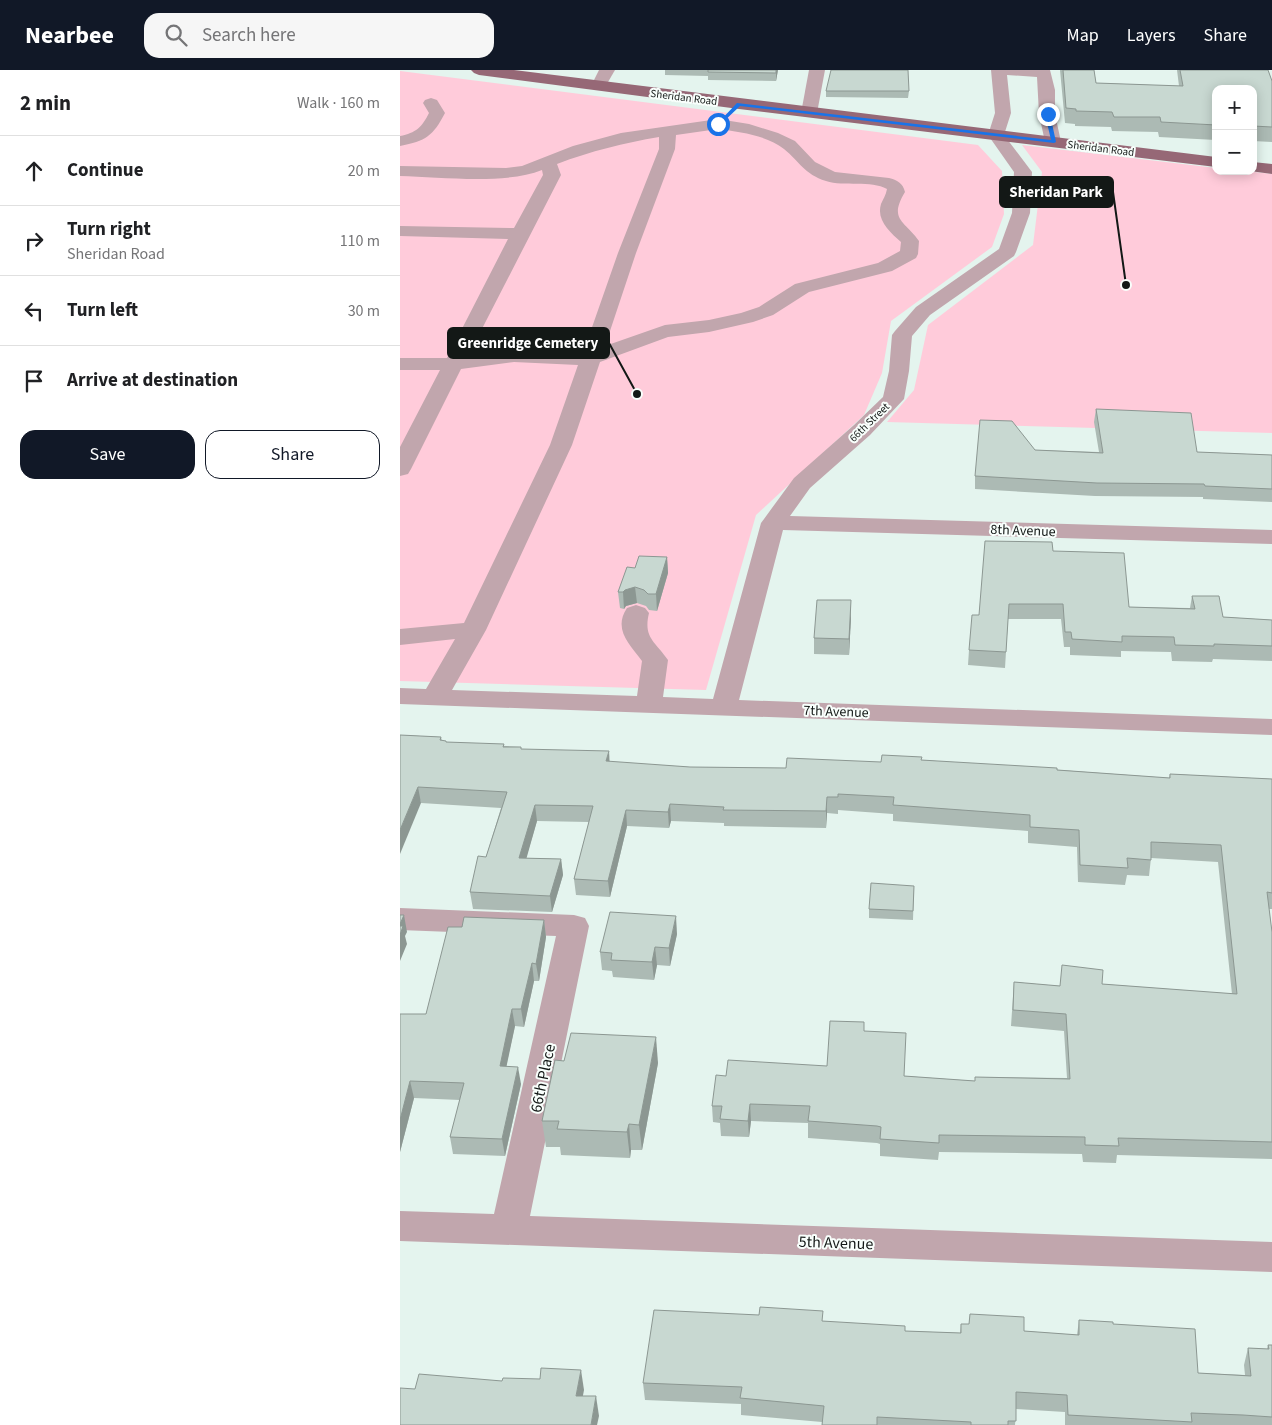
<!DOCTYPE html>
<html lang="en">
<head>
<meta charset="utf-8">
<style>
  body { margin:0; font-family:"Source Sans 3",sans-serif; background:#f6f6f6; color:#202124 }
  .controls { position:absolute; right:15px; top:15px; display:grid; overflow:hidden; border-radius:10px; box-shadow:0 2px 12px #0003 }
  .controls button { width:45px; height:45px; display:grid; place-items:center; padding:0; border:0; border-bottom:1px solid #e0e0e0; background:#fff; color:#202124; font:25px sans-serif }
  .stop { position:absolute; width:15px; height:15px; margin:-11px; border:4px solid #1a73e8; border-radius:50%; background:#fff }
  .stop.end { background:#1a73e8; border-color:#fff; box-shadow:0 1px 5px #0008 }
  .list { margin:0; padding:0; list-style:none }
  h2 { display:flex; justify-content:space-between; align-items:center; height:65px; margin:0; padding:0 20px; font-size:21px }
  h2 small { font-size:16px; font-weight:400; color:#757577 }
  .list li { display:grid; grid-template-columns:32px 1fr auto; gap:15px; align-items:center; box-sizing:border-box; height:70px; padding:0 20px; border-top:1px solid #e0e0e0 }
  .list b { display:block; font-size:19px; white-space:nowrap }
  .list p { margin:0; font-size:16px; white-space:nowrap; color:#757577 }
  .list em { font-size:16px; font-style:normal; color:#757577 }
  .actions { display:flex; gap:10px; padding:15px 20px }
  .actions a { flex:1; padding:11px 0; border:1px solid #111827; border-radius:15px; text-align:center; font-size:18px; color:#111827 }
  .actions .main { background:#111827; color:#fff }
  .icon { flex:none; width:28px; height:28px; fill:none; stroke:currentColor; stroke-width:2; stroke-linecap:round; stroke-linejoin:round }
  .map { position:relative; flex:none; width:872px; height:1355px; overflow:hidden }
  header { display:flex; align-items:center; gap:30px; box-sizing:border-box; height:70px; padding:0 25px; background:#111827; color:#fff }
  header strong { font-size:24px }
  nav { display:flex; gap:28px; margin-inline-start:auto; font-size:18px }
  .search { width:350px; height:45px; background:#f6f6f6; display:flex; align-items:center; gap:12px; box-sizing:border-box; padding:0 18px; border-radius:15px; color:#757577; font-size:19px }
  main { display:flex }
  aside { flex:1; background:#fff }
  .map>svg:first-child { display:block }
  .green { fill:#ffcbda }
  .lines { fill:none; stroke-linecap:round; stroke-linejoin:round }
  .minor { fill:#c1a6ad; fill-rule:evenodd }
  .major { fill:#966876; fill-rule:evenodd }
  .wall { fill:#acbab4 }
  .shaded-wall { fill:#8c9792 }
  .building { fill:#c8d8d1; stroke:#8c9792 }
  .route { fill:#1a73e8 }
  .labels { text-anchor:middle; stroke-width:4; stroke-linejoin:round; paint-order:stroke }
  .far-street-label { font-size:11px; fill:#131816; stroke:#f9fffc }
  .street-label { font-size:14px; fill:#131816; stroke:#f9fffc }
  .near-street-label { font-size:16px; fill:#131816; stroke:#f9fffc }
  .leader { fill:none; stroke:#131816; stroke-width:2 }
  .callout-dot { fill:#131816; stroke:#f9fffc; stroke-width:2 }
  .callout { fill:#131816; stroke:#131816; stroke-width:2 }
  .callout-label { font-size:15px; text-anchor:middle; font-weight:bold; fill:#fff }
</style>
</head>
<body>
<header>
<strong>Nearbee</strong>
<div class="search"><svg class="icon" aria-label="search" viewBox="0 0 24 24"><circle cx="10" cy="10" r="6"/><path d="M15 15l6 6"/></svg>Search here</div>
<nav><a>Map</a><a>Layers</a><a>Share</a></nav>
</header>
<main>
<aside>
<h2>2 min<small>Walk · 160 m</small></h2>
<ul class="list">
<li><svg class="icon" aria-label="ahead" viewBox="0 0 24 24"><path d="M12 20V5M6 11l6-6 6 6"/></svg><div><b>Continue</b></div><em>20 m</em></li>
<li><svg class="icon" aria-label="right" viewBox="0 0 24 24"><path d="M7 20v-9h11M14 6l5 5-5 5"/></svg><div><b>Turn right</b><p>Sheridan Road</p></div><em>110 m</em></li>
<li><svg class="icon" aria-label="left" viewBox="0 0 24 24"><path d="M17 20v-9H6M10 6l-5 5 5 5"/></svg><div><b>Turn left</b></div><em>30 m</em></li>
<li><svg class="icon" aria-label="arrive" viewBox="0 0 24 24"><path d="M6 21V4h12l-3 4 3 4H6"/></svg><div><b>Arrive at destination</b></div></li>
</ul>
<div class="actions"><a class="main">Save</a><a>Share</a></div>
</aside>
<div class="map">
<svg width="872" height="1355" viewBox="0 0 872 1355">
  <rect width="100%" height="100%" fill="#e4f4ee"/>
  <g class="green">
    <polygon points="0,1 578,75 602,101 604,144 592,177 491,251 482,303 464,345 356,445 306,620 0,611"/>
    <polygon points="622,75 816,98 816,101 846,101 872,104 872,363 487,352 514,320 528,255 633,175 642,102"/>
  </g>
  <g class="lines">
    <g class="minor">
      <polygon points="199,0 215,0 204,19 194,19 191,16"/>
      <polygon points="409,0 425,0 417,43 415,46 403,46 401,43"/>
      <path d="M591 0H650L655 20V44L661 72 659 75H647L645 72 639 44 637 7 607 5 611 43 604 65 632 102 630 143 616 182 614 186 530 245 512 266 509 301 504 329 470 365 410 418 390 446 872 460V474L383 460 339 630 872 649V665L0 634V618L26 619 55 569 0 575V559L64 553 150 375 178 295 114 292 61 299 11 399 8 404 0 406V377L40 300H0V288H47L108 169 0 166V156L114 158 143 105 142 100C105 115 41 107 0 106V96L106 98 122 96 173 76 221 63 318 49 349 54 378 63 395 71 415 92 435 102 489 108C497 110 503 113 505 122 488 150 505 151 519 171L518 184 516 188 492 201 409 222 373 245 353 252 309 262 268 267 200 292 172 375 86 560 52 620 237 626 242 591C229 574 213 559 227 538L236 535 245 538 249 543C243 568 255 571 268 590L263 627 313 629 361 453 394 408 454 355 483 327 489 301 492 265 495 261 516 237 599 179 612 143 614 102 588 65 595 43ZM318 59C340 62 366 65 384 79 400 92 404 104 426 111 444 117 471 110 487 119 486 125 483 129 481 134 476 150 490 162 501 172L500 181 478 193 395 214 359 237 341 243 309 250 265 255 205 276 236 183 275 79 276 65ZM259 67V79L218 183 183 283 114 280 68 286 161 105 157 94C191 81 224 73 259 67Z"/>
      <path d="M31 28 37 30 45 43C33 66 26 71 0 76V66C16 63 22 57 29 43L23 33 25 30Z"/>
      <polygon points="0,838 174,845 185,848 189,856 130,1146 872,1172 872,1202 0,1171 0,1141 94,1144 156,866 0,860"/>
    </g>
    <g class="major">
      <polygon points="71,0 114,0 816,87 816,97 339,39 79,5 74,3"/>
      <polygon points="853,92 872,94 872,104 850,101 853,101"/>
    </g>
  </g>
  <g class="wall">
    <polygon points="265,0 378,0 376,11 308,10 308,6 265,5"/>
    <polygon points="660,0 694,0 696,13 779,16 777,0 868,0 872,11 872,72 853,71 853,19 816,19 816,70 759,67 758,62 712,61 711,57 675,56 675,54 665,53"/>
    <polygon points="426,21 509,21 508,28 426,27"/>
    <polygon points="696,339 797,382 872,385 872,432 803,429 803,427 695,426 575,419 575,406 635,380 699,382 694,352"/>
    <polygon points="653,481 729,537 790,538 792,526 823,547 872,550 872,591 813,589 812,592 772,591 771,582 721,581 721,587 670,585 670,577 664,577 661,549 608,549 605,598 568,595 569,580 579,545"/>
    <polygon points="267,487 268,503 257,541 249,540 246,536 237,533 226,536 224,539 220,538 218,522 235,498"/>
    <polygon points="451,547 449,585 414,584 414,568"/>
    <polygon points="0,665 41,667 42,671 46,671 46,672 121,677 121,679 210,692 290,697 386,698 481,692 522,690 769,708 770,704 872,709 872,839 869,839 872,862 872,1089 717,1085 716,1093 683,1092 682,1084 539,1082 538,1090 480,1086 480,1074 477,1073 408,1068 408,1053 351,1051 349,1067 321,1066 320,1053 313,1052 312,1036 326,1006 427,996 464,961 504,1006 575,1011 575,1007 667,1008 664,961 611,956 614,912 660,916 702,914 832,924 818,792 751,788 749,806 727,805 725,815 678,812 677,777 628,773 628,761 493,751 493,744 438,740 438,744 427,743 426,758 324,756 324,753 271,751 269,758 227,756 210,827 176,825 174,809 189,752 137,751 126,788 161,789 163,805 152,842 73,839 70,822 86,787 101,738 21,733"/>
    <polygon points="514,816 513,850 469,848 469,839"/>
    <polygon points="144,850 146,867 139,911 134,911 124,957 115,956 106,996 121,1014 105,1086 53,1084 50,1067 60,1030 14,1028 0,1082 0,944 26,944 62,857"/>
    <polygon points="277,864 270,896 257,895 254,910 213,907 212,901 202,900 200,882"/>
    <polygon points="258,993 242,1080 231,1080 230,1088 161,1085 160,1077 146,1077 142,1051"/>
    <polygon points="570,1244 624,1261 677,1265 679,1250 713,1254 798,1303 845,1305 844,1295 848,1278 867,1279 868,1275 872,1275 872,1355 665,1355 665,1342 616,1339 615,1355 422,1355 422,1352 341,1345 341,1334 245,1330 243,1313 423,1251 505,1261 560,1263 561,1254 569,1254"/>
  </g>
  <g class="shaded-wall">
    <polygon points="376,0 378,0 376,11"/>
    <polygon points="267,487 268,503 257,541 256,524"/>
    <polygon points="235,517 237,533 226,536 224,539 223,522 225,520"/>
    <polygon points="451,530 451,547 449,585 449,569"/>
    <polygon points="209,681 210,698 206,691"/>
    <polygon points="18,717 21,733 0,784 0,760"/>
    <polygon points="427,727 427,743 426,758 426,741"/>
    <polygon points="270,734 271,751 269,758 268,742"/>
    <polygon points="135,735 137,751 122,804 119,788"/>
    <polygon points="226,740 227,756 210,827 208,811"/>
    <polygon points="161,789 163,805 152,842 150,826"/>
    <polygon points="4,845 7,862 5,866 7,874 0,891 0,854"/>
    <polygon points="276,846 277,864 270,896 269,878"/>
    <polygon points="144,850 146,867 139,911 136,894"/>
    <polygon points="255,877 257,895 254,910 252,892"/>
    <polygon points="132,893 134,911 124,957 121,939"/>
    <polygon points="112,939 115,956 103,1013 100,996"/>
    <polygon points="256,967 258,993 242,1080 239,1055"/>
    <polygon points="118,997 121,1014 105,1086 102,1069"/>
    <polygon points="10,1011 14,1028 0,1082 0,1050"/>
    <polygon points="350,1034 351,1051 349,1067 348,1051"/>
    <polygon points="229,1054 231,1080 230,1088 227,1062"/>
    <polygon points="181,1300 184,1320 179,1346 176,1326"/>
    <polygon points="196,1326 199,1346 197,1355 191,1355"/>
  </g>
  <g class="building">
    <polygon points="308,0 376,0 376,3 308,2"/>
    <polygon points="431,0 508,0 509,21 426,21"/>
    <polygon points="663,0 694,0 696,13 783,16 780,0 868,0 872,11 872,57 853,56 853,19 816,19 816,55 761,52 760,47 714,47 712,42 676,41 676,39 666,38"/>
    <polygon points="696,339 791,343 797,382 872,385 872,419 805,416 804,414 697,413 575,406 580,350 612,351 635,380 703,383"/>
    <polygon points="585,471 652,472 653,481 724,483 729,537 795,539 792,526 819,526 823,547 872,550 872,576 814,574 814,576 775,575 774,567 722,566 722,572 672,569 671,562 665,562 663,534 609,534 606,582 569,580 572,545 579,545"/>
    <polygon points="239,486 267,487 256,524 248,524 244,520 235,517 225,520 223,522 218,522 227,497 235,498"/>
    <polygon points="417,530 451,530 449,569 414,568"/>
    <polygon points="0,665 41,667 40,670 46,671 46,672 104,674 103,677 121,677 121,679 209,681 206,691 290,697 386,698 387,688 481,692 482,685 522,687 521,690 657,698 657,700 770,708 770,704 872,709 872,823 867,822 872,862 872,1072 718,1068 719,1076 685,1075 685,1067 539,1065 539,1073 480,1069 481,1057 477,1056 408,1051 410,1036 350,1034 348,1051 320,1049 322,1036 312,1036 316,1005 326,1006 328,990 427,996 430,951 464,952 464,961 506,963 504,1006 575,1011 575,1007 670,1009 666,944 613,940 614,912 660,916 662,895 703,900 702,914 837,924 821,775 751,772 751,790 727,788 728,798 680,795 679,760 630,757 630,745 493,735 494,727 438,724 438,727 427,727 426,741 323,740 324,737 270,734 268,742 226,740 208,811 174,809 193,736 135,735 119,788 161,789 150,826 70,822 78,786 86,787 107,722 18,717 0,760"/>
    <polygon points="471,813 514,816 513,841 469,839"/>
    <polygon points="210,842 276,846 269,878 255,877 252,892 211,890 212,883 200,882"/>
    <polygon points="0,845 4,845 0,854"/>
    <polygon points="64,847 144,850 136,894 132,893 121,939 112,939 100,996 118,997 102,1069 50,1067 64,1013 10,1011 0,1050 0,944 26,944 48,857 62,857"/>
    <polygon points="0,856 3,856 0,865"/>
    <polygon points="171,963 256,967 239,1055 229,1054 227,1062 157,1059 159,1051 142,1051 155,990 164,991"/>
    <polygon points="360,1237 423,1241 422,1251 505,1256 505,1261 561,1263 561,1254 569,1254 570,1244 624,1247 624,1261 679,1265 679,1250 713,1252 713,1254 795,1259 798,1303 851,1306 848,1278 869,1279 868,1275 872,1275 872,1347 843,1345 791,1343 792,1352 668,1345 667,1325 616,1322 616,1351 608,1351 608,1355 571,1355 571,1352 477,1347 477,1355 422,1355 424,1336 340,1328 342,1317 243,1313 254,1240 359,1245"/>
    <polygon points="141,1298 181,1300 176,1326 196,1326 191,1355 0,1355 0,1318 15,1319 19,1304 102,1311 103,1308 140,1309"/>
  </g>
  <polygon class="route" points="337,33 651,70 645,44 648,43 650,44 656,72 654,73 340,36 320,55 316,55"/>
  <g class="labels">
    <g class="far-street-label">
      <text transform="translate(284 27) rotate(7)" y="4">Sheridan Road</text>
      <text transform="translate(701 78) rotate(7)" y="4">Sheridan Road</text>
      <text transform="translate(469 352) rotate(-44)" y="4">66th Street</text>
    </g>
    <g class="street-label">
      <text transform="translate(623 460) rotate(2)" y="5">8th Avenue</text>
      <text transform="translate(436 641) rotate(2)" y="5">7th Avenue</text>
    </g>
    <g class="near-street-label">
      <text transform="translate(142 1008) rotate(-78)" y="6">66th Place</text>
      <text transform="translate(436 1172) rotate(2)" y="6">5th Avenue</text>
    </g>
  </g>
  <path class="leader" d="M726 215L713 122M237 324L209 273"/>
  <g class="callout-dot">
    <circle cx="726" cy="215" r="5"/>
    <circle cx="237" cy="324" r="5"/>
  </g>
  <g class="callout">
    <rect x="600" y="107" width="113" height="30" rx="5"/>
    <rect x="48" y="258" width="161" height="30" rx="5"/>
  </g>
  <g class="callout-label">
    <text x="656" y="127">Sheridan Park</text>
    <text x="128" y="278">Greenridge Cemetery</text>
  </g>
</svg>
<div class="controls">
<button>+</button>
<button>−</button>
</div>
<div class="stop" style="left:318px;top:54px"></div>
<div class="stop end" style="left:648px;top:44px"></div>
</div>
</main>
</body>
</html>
